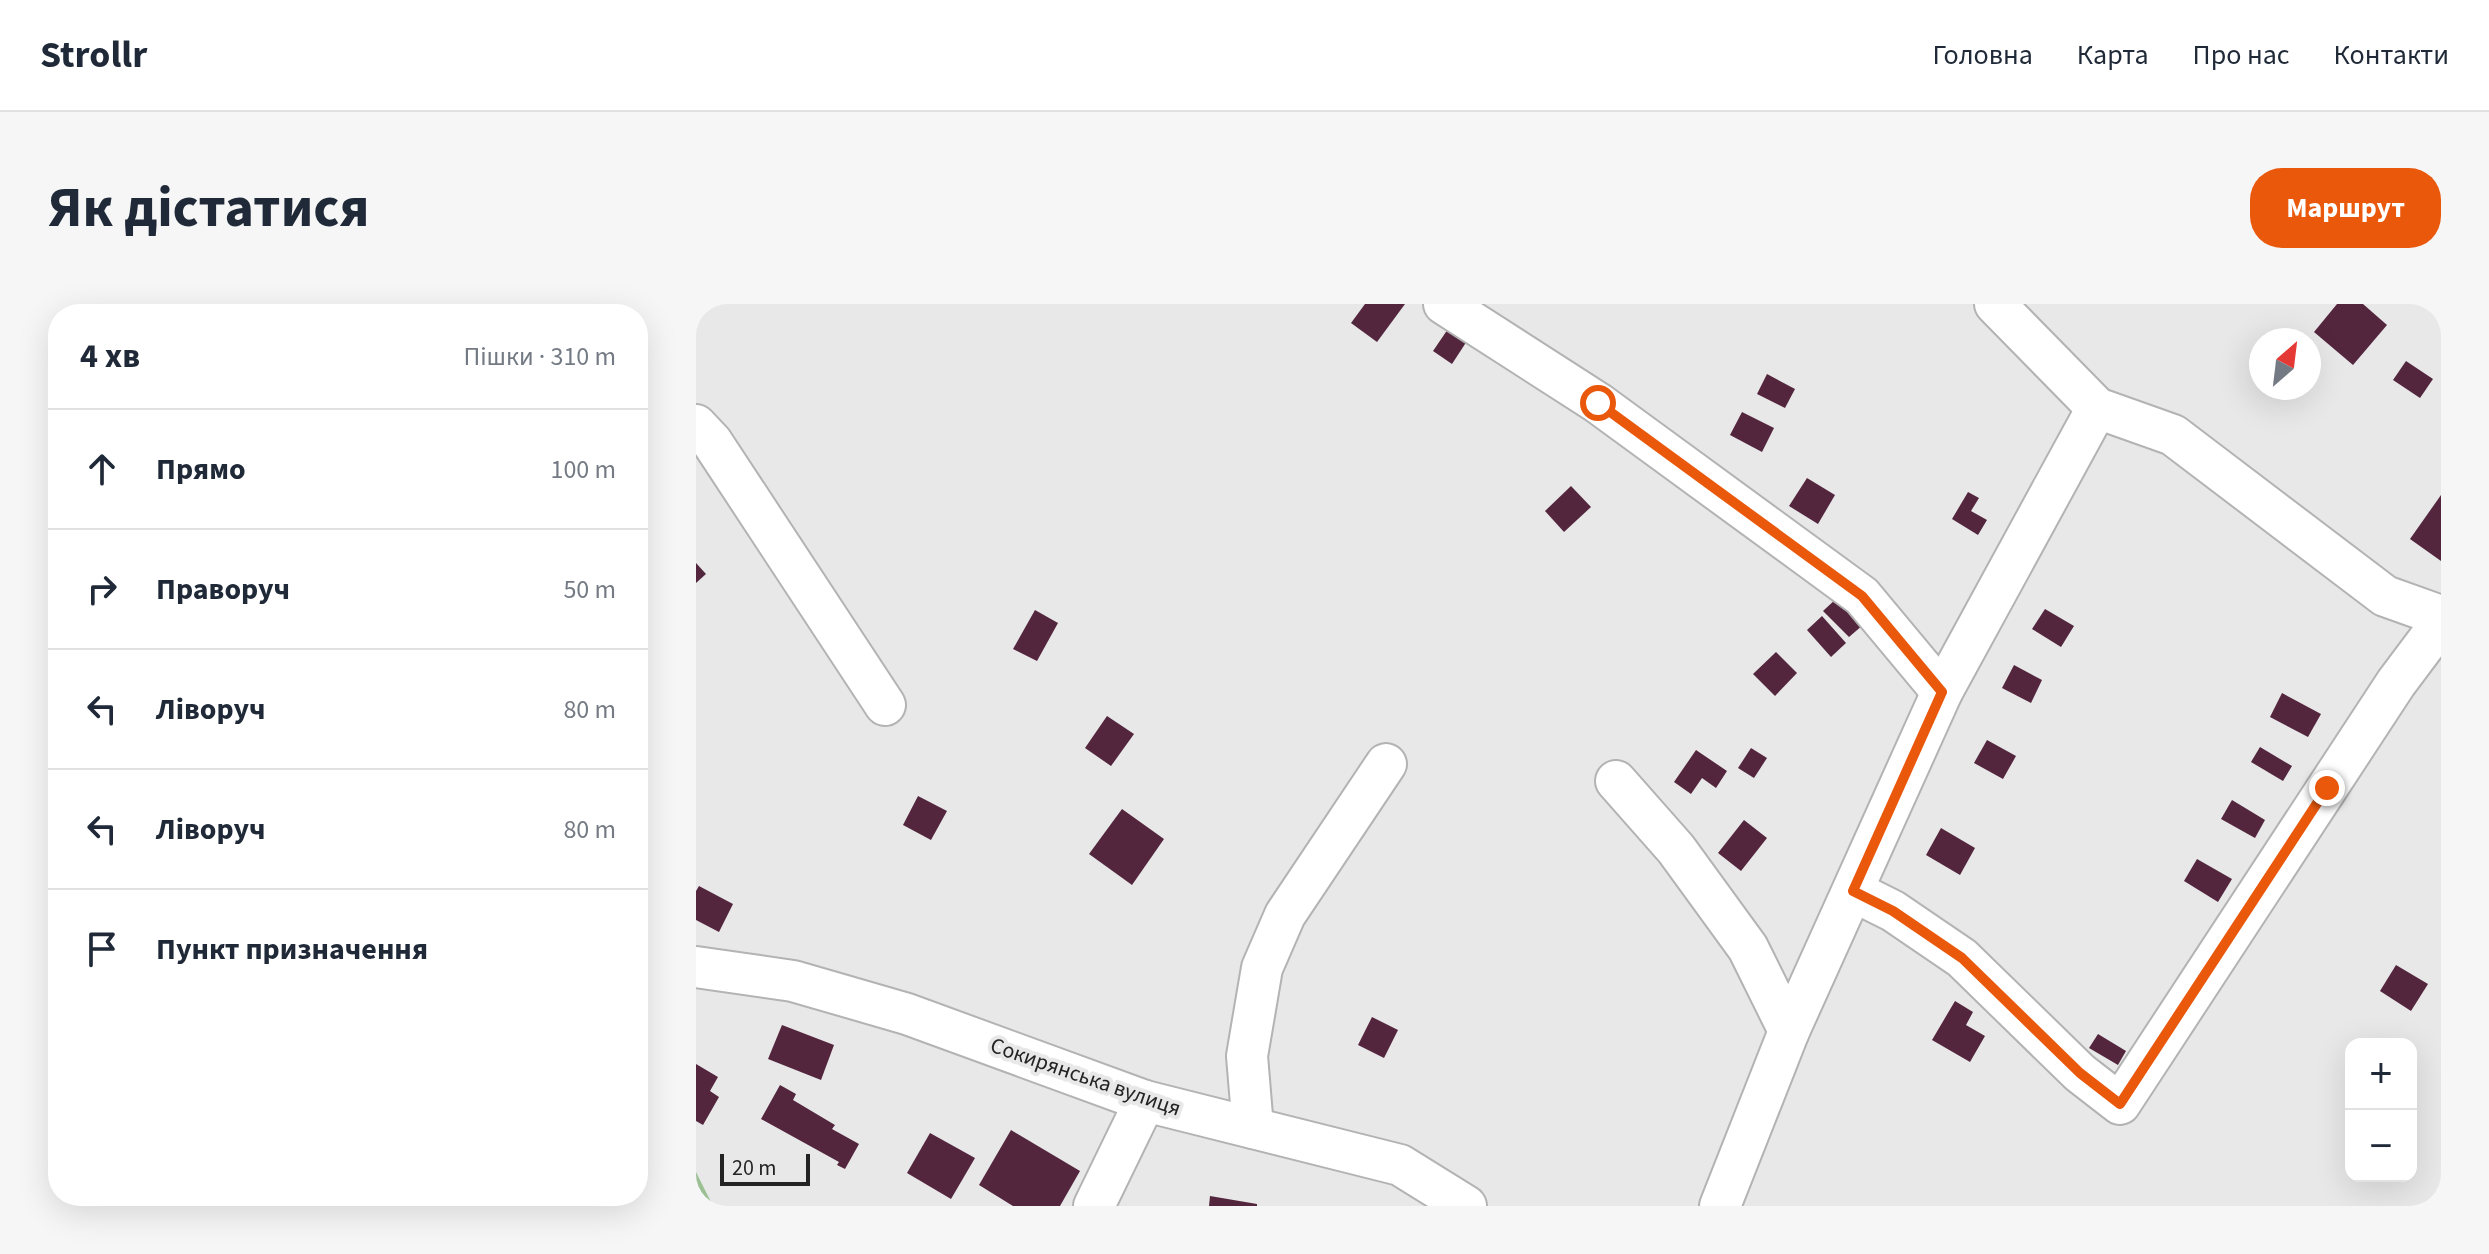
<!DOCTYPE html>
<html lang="uk">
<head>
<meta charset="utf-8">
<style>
  body { margin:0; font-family:"Source Sans 3",sans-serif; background:#f6f6f7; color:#1f2937 }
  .controls { position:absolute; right:24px; bottom:24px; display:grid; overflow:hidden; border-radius:16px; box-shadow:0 8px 32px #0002 }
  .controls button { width:72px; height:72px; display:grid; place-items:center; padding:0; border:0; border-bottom:2px solid #e0e1e3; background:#fff; color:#1f2937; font:40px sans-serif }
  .compass { position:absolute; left:1553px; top:24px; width:72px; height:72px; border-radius:50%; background:#fff; box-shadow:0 8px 32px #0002; rotate:28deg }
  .scale { position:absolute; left:24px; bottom:20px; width:90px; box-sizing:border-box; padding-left:8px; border:4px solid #232323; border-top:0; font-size:22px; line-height:28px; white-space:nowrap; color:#232323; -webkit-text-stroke:6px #e8e8e9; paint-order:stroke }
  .stop { position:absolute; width:24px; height:24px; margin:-18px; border:6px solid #ea580c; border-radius:50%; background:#fff }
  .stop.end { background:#ea580c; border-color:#fff; box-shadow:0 2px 8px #0008 }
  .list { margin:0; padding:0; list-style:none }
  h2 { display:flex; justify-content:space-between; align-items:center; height:104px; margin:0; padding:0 32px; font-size:34px }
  h2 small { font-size:26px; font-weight:400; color:#747a83 }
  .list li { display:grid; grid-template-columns:52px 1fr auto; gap:24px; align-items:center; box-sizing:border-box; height:120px; padding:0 32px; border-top:2px solid #e0e1e3 }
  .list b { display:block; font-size:30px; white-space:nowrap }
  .list em { font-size:26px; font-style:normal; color:#747a83 }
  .icon { flex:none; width:44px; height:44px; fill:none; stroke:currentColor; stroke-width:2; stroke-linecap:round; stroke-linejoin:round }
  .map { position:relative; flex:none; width:1745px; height:902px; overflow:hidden; border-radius:32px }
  header { display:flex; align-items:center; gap:48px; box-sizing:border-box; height:112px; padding:0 40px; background:#fff; border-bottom:2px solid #e0e1e3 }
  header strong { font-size:38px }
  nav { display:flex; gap:44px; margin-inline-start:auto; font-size:28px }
  .intro { display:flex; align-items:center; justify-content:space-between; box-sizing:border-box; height:192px; padding:0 48px }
  h1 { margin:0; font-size:56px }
  .button { padding:20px 36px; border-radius:32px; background:#ea580c; color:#fff; font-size:28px; font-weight:700 }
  main { display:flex; gap:48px; padding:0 48px }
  aside { flex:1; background:#fff; border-radius:32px; box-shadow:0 8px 32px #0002 }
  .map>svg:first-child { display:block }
  .forest { fill:#9ac094 }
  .building { fill:#53263d }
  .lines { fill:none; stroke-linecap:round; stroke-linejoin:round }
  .minor-casing { stroke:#b3b3b4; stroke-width:44 }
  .minor { stroke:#fff; stroke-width:40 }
  .route { stroke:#ea580c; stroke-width:10 }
  .labels { text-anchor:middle; stroke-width:8; stroke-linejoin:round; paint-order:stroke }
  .street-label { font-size:22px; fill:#232323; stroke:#e8e8e9 }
</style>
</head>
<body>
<header>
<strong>Strollr</strong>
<nav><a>Головна</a><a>Карта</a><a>Про нас</a><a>Контакти</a></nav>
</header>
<div class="intro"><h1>Як дістатися</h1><a class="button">Маршрут</a></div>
<main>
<aside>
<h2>4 хв<small>Пішки · 310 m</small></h2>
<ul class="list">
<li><svg class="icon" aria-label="ahead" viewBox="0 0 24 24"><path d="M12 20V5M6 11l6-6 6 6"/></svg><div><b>Прямо</b></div><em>100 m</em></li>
<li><svg class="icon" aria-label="right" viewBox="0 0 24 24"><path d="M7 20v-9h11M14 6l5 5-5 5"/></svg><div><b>Праворуч</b></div><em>50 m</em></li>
<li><svg class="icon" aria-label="left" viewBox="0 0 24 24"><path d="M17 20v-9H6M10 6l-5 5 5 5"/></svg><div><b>Ліворуч</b></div><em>80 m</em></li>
<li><svg class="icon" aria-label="left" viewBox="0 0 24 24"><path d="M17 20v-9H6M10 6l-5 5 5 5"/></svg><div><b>Ліворуч</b></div><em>80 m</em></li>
<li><svg class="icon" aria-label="arrive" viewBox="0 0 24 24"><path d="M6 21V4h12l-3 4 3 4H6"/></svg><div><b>Пункт призначення</b></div></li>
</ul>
</aside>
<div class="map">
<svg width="1745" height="902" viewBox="0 0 1745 902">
  <rect width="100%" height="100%" fill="#e8e8e9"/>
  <polygon class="forest" points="0,868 17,902 0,902"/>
  <g class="building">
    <polygon points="669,0 709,0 681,38 655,19"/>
    <polygon points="1641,0 1667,0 1691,21 1657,61 1618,28"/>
    <polygon points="752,25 771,37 756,60 737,47"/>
    <polygon points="1710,57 1737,75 1724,94 1697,76"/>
    <polygon points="1071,70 1099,85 1089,104 1061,90"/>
    <polygon points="1046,108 1078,124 1066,148 1034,131"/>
    <polygon points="1111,174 1139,191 1122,220 1093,202"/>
    <polygon points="875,182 895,203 868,228 849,207"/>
    <polygon points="1272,188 1283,194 1275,207 1291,216 1282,231 1256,215"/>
    <polygon points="1745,191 1745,257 1714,235"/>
    <polygon points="0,259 10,270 0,279"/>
    <polygon points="1141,294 1167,321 1153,333 1127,307"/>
    <polygon points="1349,305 1378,322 1365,343 1336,325"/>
    <polygon points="339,306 362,319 341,357 317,345"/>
    <polygon points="1126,312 1150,339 1135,353 1111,326"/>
    <polygon points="1080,348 1101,369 1079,392 1057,370"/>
    <polygon points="1318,361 1346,376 1335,399 1306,384"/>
    <polygon points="1586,389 1625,410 1612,433 1574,413"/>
    <polygon points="411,412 438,430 415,462 389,444"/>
    <polygon points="1291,436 1320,452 1307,475 1278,459"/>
    <polygon points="1564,443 1596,462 1587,477 1555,458"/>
    <polygon points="1055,444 1071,454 1058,474 1042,464"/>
    <polygon points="1000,446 1031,467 1020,484 1006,474 995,490 978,478"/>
    <polygon points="222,492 251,507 235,536 207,521"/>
    <polygon points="1536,496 1569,516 1559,534 1525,515"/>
    <polygon points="426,505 468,535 436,581 393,550"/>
    <polygon points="1048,516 1071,534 1045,567 1022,549"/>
    <polygon points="1245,524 1279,544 1264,571 1230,551"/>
    <polygon points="1501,555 1536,575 1522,598 1488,577"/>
    <polygon points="3,582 37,600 23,628 0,616 0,587"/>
    <polygon points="1700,661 1732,680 1715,707 1684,687"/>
    <polygon points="1259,697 1277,708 1270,721 1289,732 1274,758 1236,736"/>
    <polygon points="676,713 702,726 688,754 662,741"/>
    <polygon points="86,721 138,741 125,776 72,755"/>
    <polygon points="1402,730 1430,747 1422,761 1393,744"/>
    <polygon points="0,760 22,773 14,787 23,793 7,821 0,817"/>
    <polygon points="84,781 100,790 97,796 139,821 136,825 163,840 149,865 141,861 143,858 65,815"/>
    <polygon points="315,826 384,867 364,902 317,902 283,881"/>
    <polygon points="234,829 279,854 255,895 211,869"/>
    <polygon points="514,892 561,900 561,902 513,902"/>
  </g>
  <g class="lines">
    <defs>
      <g id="minor">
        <polyline points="748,0 902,99 1166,292 1246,388"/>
        <polyline points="1299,0 1401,104 1477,131 1689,292 1745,312"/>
        <polyline points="0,121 16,138 189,401"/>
        <polyline points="920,477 980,545 1052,644 1093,727"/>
        <polyline points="1157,587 1197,607 1266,654 1384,769 1424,800 1700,379 1745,319"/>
        <polyline points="0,663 97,677 211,710 449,797 704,861 770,902"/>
        <polyline points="557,824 551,752 566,664 589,611 690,460"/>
        <polyline points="398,902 449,797"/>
        <polyline points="1024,902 1093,727 1246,388 1401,104"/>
      </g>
    </defs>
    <use href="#minor" class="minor-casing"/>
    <use href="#minor" class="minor"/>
  </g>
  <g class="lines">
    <polyline class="route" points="902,99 1166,292 1246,388 1157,587 1197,607 1266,654 1384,769 1424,800 1631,484"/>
  </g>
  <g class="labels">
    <g class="street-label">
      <text transform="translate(390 772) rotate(19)" y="8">Сокирянська вулиця</text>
    </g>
  </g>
</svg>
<div class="controls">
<button>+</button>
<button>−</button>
</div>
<svg class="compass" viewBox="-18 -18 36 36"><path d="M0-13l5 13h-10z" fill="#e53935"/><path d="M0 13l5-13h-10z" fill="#747a83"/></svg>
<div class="scale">20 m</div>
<div class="stop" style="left:902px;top:99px"></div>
<div class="stop end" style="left:1631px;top:484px"></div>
</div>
</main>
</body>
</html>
